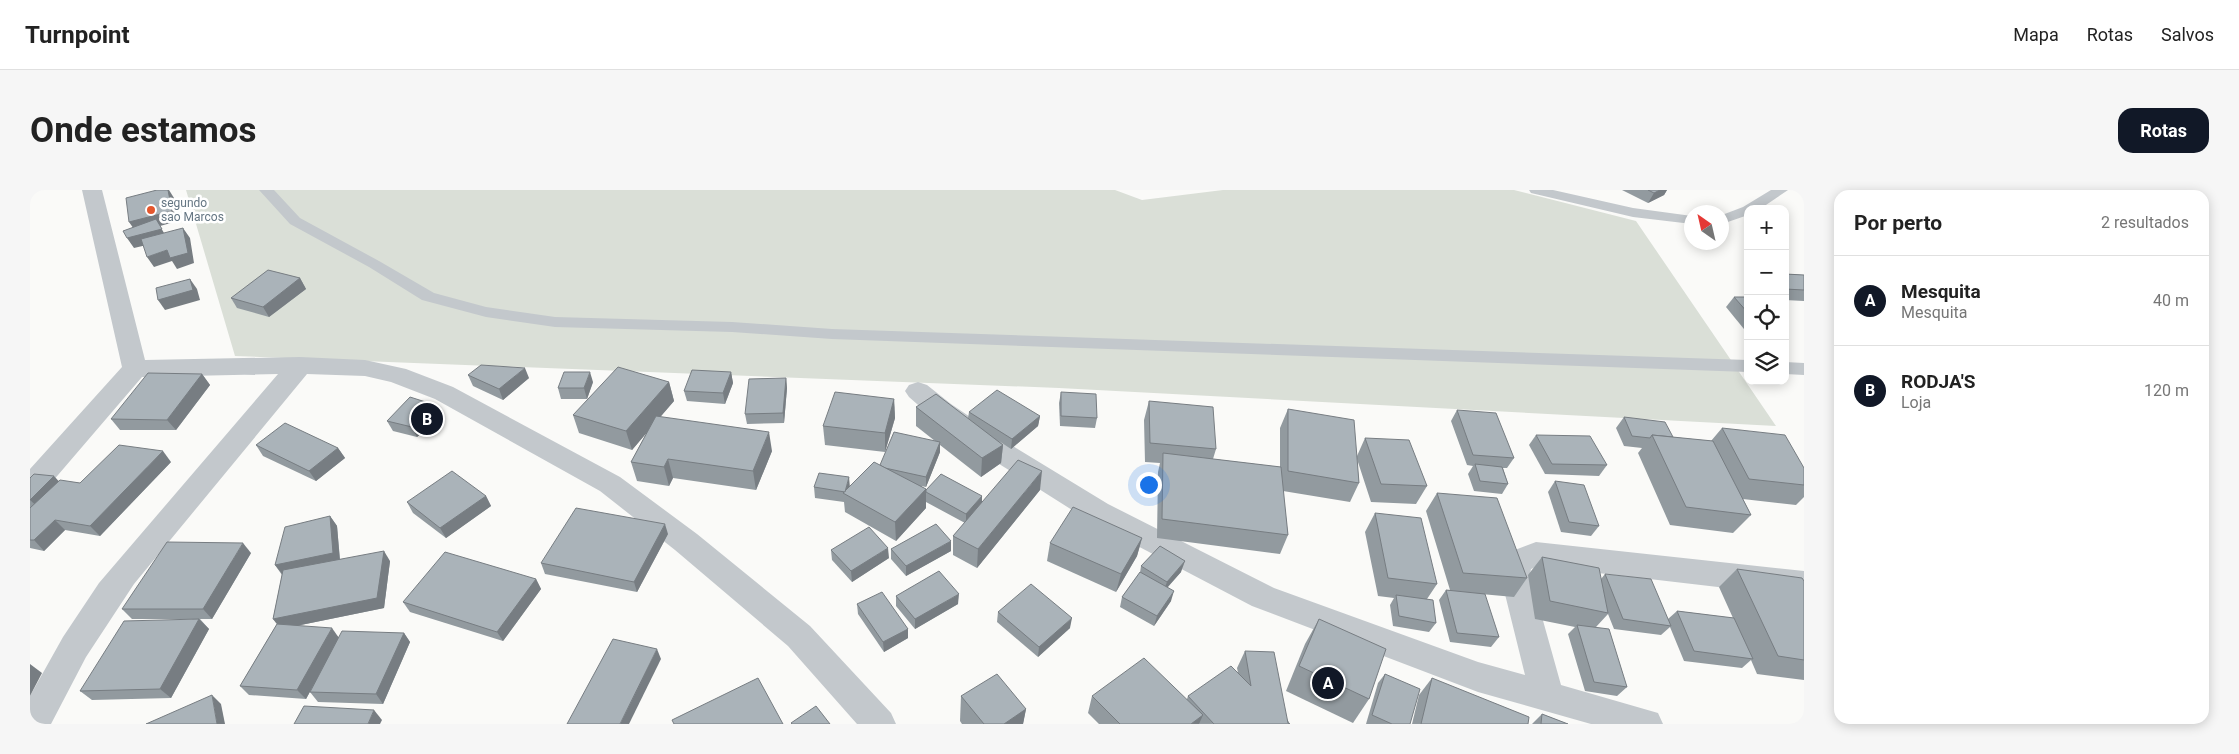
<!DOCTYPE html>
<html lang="pt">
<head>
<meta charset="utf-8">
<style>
  body { margin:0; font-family:Roboto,sans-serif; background:#f6f6f6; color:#222 }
  .controls { position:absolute; right:15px; top:15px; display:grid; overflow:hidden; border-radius:10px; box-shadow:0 2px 12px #0003 }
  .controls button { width:45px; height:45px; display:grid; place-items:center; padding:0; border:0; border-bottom:1px solid #e0e0e0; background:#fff; color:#222; font:25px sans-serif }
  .compass { position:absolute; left:1654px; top:15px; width:45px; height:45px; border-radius:50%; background:#fff; box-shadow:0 2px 12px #0003; rotate:326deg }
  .you { position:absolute; left:1118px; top:294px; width:18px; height:18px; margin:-12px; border:4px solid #fff; border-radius:50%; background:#1a73e8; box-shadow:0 0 0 8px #1a73e833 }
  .badge { display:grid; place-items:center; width:32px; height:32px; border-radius:50%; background:#111827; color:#fff; font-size:16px; font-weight:700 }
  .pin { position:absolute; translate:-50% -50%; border:2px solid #fff; box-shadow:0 1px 5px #0006 }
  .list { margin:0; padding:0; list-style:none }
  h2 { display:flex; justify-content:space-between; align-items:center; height:65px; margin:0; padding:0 20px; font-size:21px }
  h2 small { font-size:16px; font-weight:400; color:#767676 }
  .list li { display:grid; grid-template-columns:32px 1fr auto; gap:15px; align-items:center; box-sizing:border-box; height:90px; padding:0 20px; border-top:1px solid #e0e0e0 }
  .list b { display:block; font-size:19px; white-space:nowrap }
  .list p { margin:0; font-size:16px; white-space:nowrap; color:#767676 }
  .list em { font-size:16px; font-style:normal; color:#767676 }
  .icon { flex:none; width:28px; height:28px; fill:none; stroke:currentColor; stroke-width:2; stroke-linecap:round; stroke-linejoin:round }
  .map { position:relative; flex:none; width:1774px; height:534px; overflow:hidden; border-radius:15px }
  header { display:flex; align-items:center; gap:30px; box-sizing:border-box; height:70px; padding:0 25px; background:#fff; border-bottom:1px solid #e0e0e0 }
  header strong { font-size:24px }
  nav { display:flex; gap:28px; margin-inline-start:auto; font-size:18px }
  .intro { display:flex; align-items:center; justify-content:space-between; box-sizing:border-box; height:120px; padding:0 30px }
  h1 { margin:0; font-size:35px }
  .button { padding:12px 22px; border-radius:15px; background:#111827; color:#fff; font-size:18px; font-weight:700 }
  main { display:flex; gap:30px; padding:0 30px }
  aside { flex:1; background:#fff; border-radius:15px; box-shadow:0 2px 12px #0003 }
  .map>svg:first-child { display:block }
  .green { fill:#dadfd7 }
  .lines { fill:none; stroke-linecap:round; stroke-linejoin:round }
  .service { fill:#c3c8cc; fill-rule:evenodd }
  .minor { fill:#c3c8cc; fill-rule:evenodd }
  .wall { fill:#929a9f }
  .shaded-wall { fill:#777d82 }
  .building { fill:#aab3b9; stroke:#777d82 }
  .poi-dot { fill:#e4572e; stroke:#fff; stroke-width:2 }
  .labels { text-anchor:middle; stroke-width:5; stroke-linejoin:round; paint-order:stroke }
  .far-poi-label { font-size:12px; fill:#657683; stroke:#fff; text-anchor:start }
</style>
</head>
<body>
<header>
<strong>Turnpoint</strong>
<nav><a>Mapa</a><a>Rotas</a><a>Salvos</a></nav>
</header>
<div class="intro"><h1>Onde estamos</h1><a class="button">Rotas</a></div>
<main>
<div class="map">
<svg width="1774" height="534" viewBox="0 0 1774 534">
  <rect width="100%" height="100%" fill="#fafaf8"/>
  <polygon class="green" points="156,0 1085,0 1112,10 1193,0 1484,0 1606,31 1746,236 1029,198 205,166"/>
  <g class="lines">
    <g class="service">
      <polygon points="229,0 244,0 270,28 349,71 404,103 456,117 525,127 702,132 802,139 1718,170 1718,182 802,149 702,142 525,137 456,127 392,110 339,77 260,34"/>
      <polygon points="1499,0 1523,0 1603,18 1662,26 1662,34 1603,27 1501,3"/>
      <polygon points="1741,0 1758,0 1730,19 1718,19 1718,25 1692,34 1692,25 1713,17"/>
      <polygon points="1755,172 1774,173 1774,185 1755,184"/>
    </g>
    <g class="minor">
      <polygon points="52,0 72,0 115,170 270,167 335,170 376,179 423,197 590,287 667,344 780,436 861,523 866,534 827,534 758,456 645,360 570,301 405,209 361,192 335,186 277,184 104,394 56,467 21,534 0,534 0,506 33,447 69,393 248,184 112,187 10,306 0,309 0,279 92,177"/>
      <polygon points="888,192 897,195 921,214 986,258 1078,314 1244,398 1448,472 1495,485 1470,384 1477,363 1506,352 1774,381 1774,407 1508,376 1501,379 1500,384 1531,495 1628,523 1633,534 1561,534 1448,502 1222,416 1058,330 966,272 903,228 879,207 875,201 879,195"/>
    </g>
  </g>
  <g class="wall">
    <polygon points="1592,0 1637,0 1634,5 1618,13"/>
    <polygon points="1755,84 1774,85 1774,111 1755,110"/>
    <polygon points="270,88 276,99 239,127 207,118 201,108"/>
    <polygon points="1704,107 1718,107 1718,144 1696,117"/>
    <polygon points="701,182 703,193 695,214 657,211 654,201"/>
    <polygon points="172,184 180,195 146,240 90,240 81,229"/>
    <polygon points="438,185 499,188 473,210 443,196"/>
    <polygon points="756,188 757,198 754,233 717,234 715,224"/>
    <polygon points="563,192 557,209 531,209 528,198"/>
    <polygon points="639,192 644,211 630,227 742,261 726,300 643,288 639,296 607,291 601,272 617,242 602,260 549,243 543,225"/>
    <polygon points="1031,202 1067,228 1065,238 1030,236 1029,213"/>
    <polygon points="864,209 865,228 855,262 795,255 793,236"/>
    <polygon points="1119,211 1186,259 1183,269 1250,277 1250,238 1258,219 1327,266 1335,248 1397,296 1386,314 1341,312 1327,269 1329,293 1320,312 1253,301 1258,345 1250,364 1127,348 1128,282 1130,273 1115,272 1114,230"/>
    <polygon points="405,215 410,226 387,247 363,241 357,231"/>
    <polygon points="886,217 938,228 939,222 1010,226 1008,236 981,259 969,251 973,255 971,273 951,287 910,255 910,262 896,297 891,296 896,300 952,306 952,313 1010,300 947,378 923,365 923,346 935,333 896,312 896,318 866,351 815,322 814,312 785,308 784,297 820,296 850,275 905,251 886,236"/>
    <polygon points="1427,220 1484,268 1477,278 1473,278 1478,294 1472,304 1444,301 1438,284 1443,276 1437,275 1421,231"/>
    <polygon points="1594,227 1643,247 1681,251 1692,238 1774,278 1774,307 1766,315 1713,309 1721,325 1703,343 1640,335 1608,263 1612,258 1594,256 1586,238"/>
    <polygon points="1506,245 1577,275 1569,286 1515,284 1499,255"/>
    <polygon points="226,255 308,258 315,268 286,291 233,266"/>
    <polygon points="141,272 70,346 35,340 14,361 0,358 0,288 50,293"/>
    <polygon points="1525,291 1569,336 1561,346 1531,342 1518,302"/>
    <polygon points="1407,303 1497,388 1484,407 1451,404 1469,447 1461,457 1420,452 1409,410 1416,400 1420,400 1396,321"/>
    <polygon points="456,306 461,316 416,348 383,323 377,312"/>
    <polygon points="1345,323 1407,394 1397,409 1406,433 1399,442 1363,436 1360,415 1364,408 1348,406 1335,342"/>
    <polygon points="300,326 307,336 310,369 360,371 354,418 266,436 309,447 374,443 380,452 353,514 288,512 280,502 288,487 276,509 219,505 210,496 247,434 243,429 252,385 245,375"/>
    <polygon points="638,344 607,402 515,384 511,373"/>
    <polygon points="1112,348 1107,366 1086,402 1017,371 1020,353"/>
    <polygon points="861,359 921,361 876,386 861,369"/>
    <polygon points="801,360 859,368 822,392 802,370"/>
    <polygon points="221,363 182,429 170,429 179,439 141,508 62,510 50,501 163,429 102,429 92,419"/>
    <polygon points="1512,367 1571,389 1575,384 1638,429 1647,421 1703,428 1689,397 1707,379 1774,391 1774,490 1727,484 1721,470 1712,478 1654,471 1640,437 1631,445 1584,439 1578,424 1566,437 1597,497 1587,506 1555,501 1538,444 1545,437 1505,429 1498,385"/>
    <polygon points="1111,376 1151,382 1138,397 1141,411 1124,436 1090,417 1092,407 1110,383"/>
    <polygon points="506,389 511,399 473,451 380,422 373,412"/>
    <polygon points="866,406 928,414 885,439 866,416"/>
    <polygon points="827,414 878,439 878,448 854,462 828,424"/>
    <polygon points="968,422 1040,438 1008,467 967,432"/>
    <polygon points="1289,429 1339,509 1323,533 1256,501 1275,454"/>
    <polygon points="1215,461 1260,534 1069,534 1058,523 1062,506 1157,509 1158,506 1208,483 1207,478"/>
    <polygon points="1355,484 1380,534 1336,534 1348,493"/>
    <polygon points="1402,488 1498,534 1382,534 1389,505"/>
    <polygon points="931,506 996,519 993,534 932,534 930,531"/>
    <polygon points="1512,524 1538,534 1502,534"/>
  </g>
  <g class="shaded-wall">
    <polygon points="138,0 139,0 144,8 148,31 130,36 138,50 104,58 97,48 106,42 99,32"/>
    <polygon points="1630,0 1637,0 1634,5 1618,13 1624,3"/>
    <polygon points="153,38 160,48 164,73 147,79 142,71 124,77 117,67 137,60"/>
    <polygon points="270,88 276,99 239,127 233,117"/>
    <polygon points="160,89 167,99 170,110 135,120 128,110"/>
    <polygon points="495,178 499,188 473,210 469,199"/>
    <polygon points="560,182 563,192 557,209 554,198"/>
    <polygon points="701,182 703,193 695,214 693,203"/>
    <polygon points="172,184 180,195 146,240 137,230"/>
    <polygon points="756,188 757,198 754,233 753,223"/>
    <polygon points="639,192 644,211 602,260 596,241"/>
    <polygon points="864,209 865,228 855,262 855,243"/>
    <polygon points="405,215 410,226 387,247 382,237"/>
    <polygon points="1010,226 1008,236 981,259 982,249"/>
    <polygon points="739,242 742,261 726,300 723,281"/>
    <polygon points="910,252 910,262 896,297 896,287"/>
    <polygon points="973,255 971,273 951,287 952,268"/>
    <polygon points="308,258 315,268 286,291 279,281"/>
    <polygon points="133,261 141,272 70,346 60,336"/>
    <polygon points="638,269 643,288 639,296 634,277"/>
    <polygon points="1012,281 1010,300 947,378 948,359"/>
    <polygon points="24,286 34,297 11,320 0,310"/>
    <polygon points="819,287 820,298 815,302"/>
    <polygon points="896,299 896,318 866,351 865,332"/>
    <polygon points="456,306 461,316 416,348 410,338"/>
    <polygon points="952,306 952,316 936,334 936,324"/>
    <polygon points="300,326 307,336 310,373 253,385 245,375"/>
    <polygon points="25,330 35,340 14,361 4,350"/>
    <polygon points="635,334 638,344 607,402 604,392"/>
    <polygon points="1112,348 1107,366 1086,402 1091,384"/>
    <polygon points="921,351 921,361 876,386 876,376"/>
    <polygon points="213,353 221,363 182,429 173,419"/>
    <polygon points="858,358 859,368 822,392 821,381"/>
    <polygon points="354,361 360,371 354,418 251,439 243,429"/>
    <polygon points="1155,371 1151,382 1133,402 1137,392"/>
    <polygon points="506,389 511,399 473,451 467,442"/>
    <polygon points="1144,401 1141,411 1124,436 1127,426"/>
    <polygon points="929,404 928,414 885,439 885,429"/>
    <polygon points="1042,428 1040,438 1008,467 1009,457"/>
    <polygon points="169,429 179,439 141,508 130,499"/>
    <polygon points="302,438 309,448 276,509 267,500"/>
    <polygon points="878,439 878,448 854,462 853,452"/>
    <polygon points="374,443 380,452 353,514 346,504"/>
    <polygon points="627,459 631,469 599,534 590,534"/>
    <polygon points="0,474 12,483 0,506"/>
    <polygon points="182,505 191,514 195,534 187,534"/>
    <polygon points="996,519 993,534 974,534"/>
    <polygon points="344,520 352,530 350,534 338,534"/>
    <polygon points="1173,525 1169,534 1161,534"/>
  </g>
  <g class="building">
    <polygon points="127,0 138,0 142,21 99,32 96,8"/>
    <polygon points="1618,0 1630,0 1624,3"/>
    <polygon points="126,29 132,39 97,48 93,41"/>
    <polygon points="153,38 158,63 140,68 137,60 117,67 111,49"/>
    <polygon points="238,80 270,88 233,117 201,108"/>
    <polygon points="1755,84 1774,85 1774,100 1755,99"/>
    <polygon points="160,89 163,100 128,110 126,98"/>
    <polygon points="1704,107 1718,107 1718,123"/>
    <polygon points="451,175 495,178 469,199 438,185"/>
    <polygon points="588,177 639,192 596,241 543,225"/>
    <polygon points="662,180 701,182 693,203 654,201"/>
    <polygon points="534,182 560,182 554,198 528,198"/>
    <polygon points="118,183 172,184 137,230 81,229"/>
    <polygon points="756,188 753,223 715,224 719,189"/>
    <polygon points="967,200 1010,226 982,249 939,222"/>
    <polygon points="805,202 864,209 855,243 793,236"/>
    <polygon points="1031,202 1066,204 1067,228 1031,226"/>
    <polygon points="906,204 973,255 952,268 886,217"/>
    <polygon points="380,207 405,215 382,237 357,231"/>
    <polygon points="1119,211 1183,217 1186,259 1120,253"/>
    <polygon points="1258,219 1324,230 1329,293 1258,281"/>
    <polygon points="1427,220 1466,223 1484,268 1443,265"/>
    <polygon points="626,226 739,242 723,281 638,269 634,277 601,272"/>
    <polygon points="1594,227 1635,232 1643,247 1622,245 1620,248 1602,246"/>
    <polygon points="255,233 308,258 279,281 226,255"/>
    <polygon points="1692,238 1755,245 1774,278 1774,295 1719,289"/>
    <polygon points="864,242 910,252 896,287 855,278 850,275"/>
    <polygon points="1506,245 1560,246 1577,275 1522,274"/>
    <polygon points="1622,245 1683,251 1721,325 1656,317"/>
    <polygon points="1335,248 1379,250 1397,296 1351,294"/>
    <polygon points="89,255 133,261 60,336 25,330 4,350 0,350 0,318 30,290 50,293"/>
    <polygon points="1133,263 1251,277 1258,345 1132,329"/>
    <polygon points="988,270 1012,281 948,359 923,346"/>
    <polygon points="844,272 896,299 865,332 813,303"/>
    <polygon points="1445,274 1472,277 1478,294 1450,291"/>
    <polygon points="422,281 456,306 410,338 377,312"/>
    <polygon points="789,283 819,287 815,302 784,297"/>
    <polygon points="4,284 24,286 0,310 0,288"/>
    <polygon points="911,284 952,306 936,324 896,302 896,300"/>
    <polygon points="1525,291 1554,295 1569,336 1539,332"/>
    <polygon points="1407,303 1467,308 1497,388 1433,383"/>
    <polygon points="1043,317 1112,348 1091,384 1020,353"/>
    <polygon points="546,318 635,334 604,392 511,373"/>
    <polygon points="1345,323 1391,328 1407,394 1358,388"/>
    <polygon points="300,326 303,363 245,375 255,337"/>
    <polygon points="906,334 921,351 876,376 861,359"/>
    <polygon points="839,337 858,358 821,381 801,360"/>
    <polygon points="137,352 213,353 173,419 92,419"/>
    <polygon points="1130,356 1155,371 1137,392 1111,376"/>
    <polygon points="354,361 347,408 243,429 253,380"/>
    <polygon points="415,362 506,389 467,442 373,412"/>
    <polygon points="1512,367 1569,378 1578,423 1520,411"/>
    <polygon points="1707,379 1772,388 1774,391 1774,470 1748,466"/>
    <polygon points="909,381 929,404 885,429 866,406"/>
    <polygon points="1110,382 1144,401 1127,426 1092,407"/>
    <polygon points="1575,384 1621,389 1641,436 1593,429"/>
    <polygon points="1001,394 1042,428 1009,457 968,422"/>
    <polygon points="1416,400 1455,404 1469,447 1427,443"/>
    <polygon points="852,402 878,439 853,452 827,414"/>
    <polygon points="1366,405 1403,410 1406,433 1369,426"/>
    <polygon points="1647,421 1704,428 1723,469 1664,461"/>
    <polygon points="169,429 130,499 50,501 94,431"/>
    <polygon points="1289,429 1356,459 1339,509 1269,476"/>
    <polygon points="247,434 302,438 267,500 210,496"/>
    <polygon points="1547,435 1579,439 1597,497 1564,492"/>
    <polygon points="312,441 374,443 346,504 280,502"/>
    <polygon points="583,449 627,459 590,534 537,534"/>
    <polygon points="1215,461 1244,462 1258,533 1260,534 1184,534 1158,506 1201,476 1221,496"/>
    <polygon points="1114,468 1173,525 1161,534 1090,534 1062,506"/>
    <polygon points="967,484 996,519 974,534 954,534 931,506"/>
    <polygon points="1355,484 1390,499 1380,534 1362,534 1342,525"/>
    <polygon points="728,488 753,534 644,534 642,530"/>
    <polygon points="1402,488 1499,527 1498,534 1391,534"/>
    <polygon points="182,505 187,534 116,534"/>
    <polygon points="274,516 344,520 338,534 264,534"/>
    <polygon points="786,516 800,534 762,534 761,533"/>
    <polygon points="1512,524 1538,534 1511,534"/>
  </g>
  <circle class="poi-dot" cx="121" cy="20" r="5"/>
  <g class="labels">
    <g class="far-poi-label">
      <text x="131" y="17">segundo<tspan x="131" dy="14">sao Marcos</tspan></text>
    </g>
  </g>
</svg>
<div class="controls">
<button>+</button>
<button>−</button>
<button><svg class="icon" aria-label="locate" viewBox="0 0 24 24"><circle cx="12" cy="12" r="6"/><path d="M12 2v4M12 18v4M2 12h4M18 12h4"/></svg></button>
<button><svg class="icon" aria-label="layers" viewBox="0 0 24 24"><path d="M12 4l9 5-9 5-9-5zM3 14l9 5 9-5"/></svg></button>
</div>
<svg class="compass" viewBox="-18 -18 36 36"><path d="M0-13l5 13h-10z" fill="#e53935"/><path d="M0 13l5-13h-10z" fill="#767676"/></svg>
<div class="you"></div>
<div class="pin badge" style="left:1298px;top:493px">A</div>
<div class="pin badge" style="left:397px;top:229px">B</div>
</div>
<aside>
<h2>Por perto<small>2 resultados</small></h2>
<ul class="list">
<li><span class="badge">A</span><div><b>Mesquita</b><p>Mesquita</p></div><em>40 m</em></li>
<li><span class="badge">B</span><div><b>RODJA'S</b><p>Loja</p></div><em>120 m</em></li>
</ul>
</aside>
</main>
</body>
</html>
